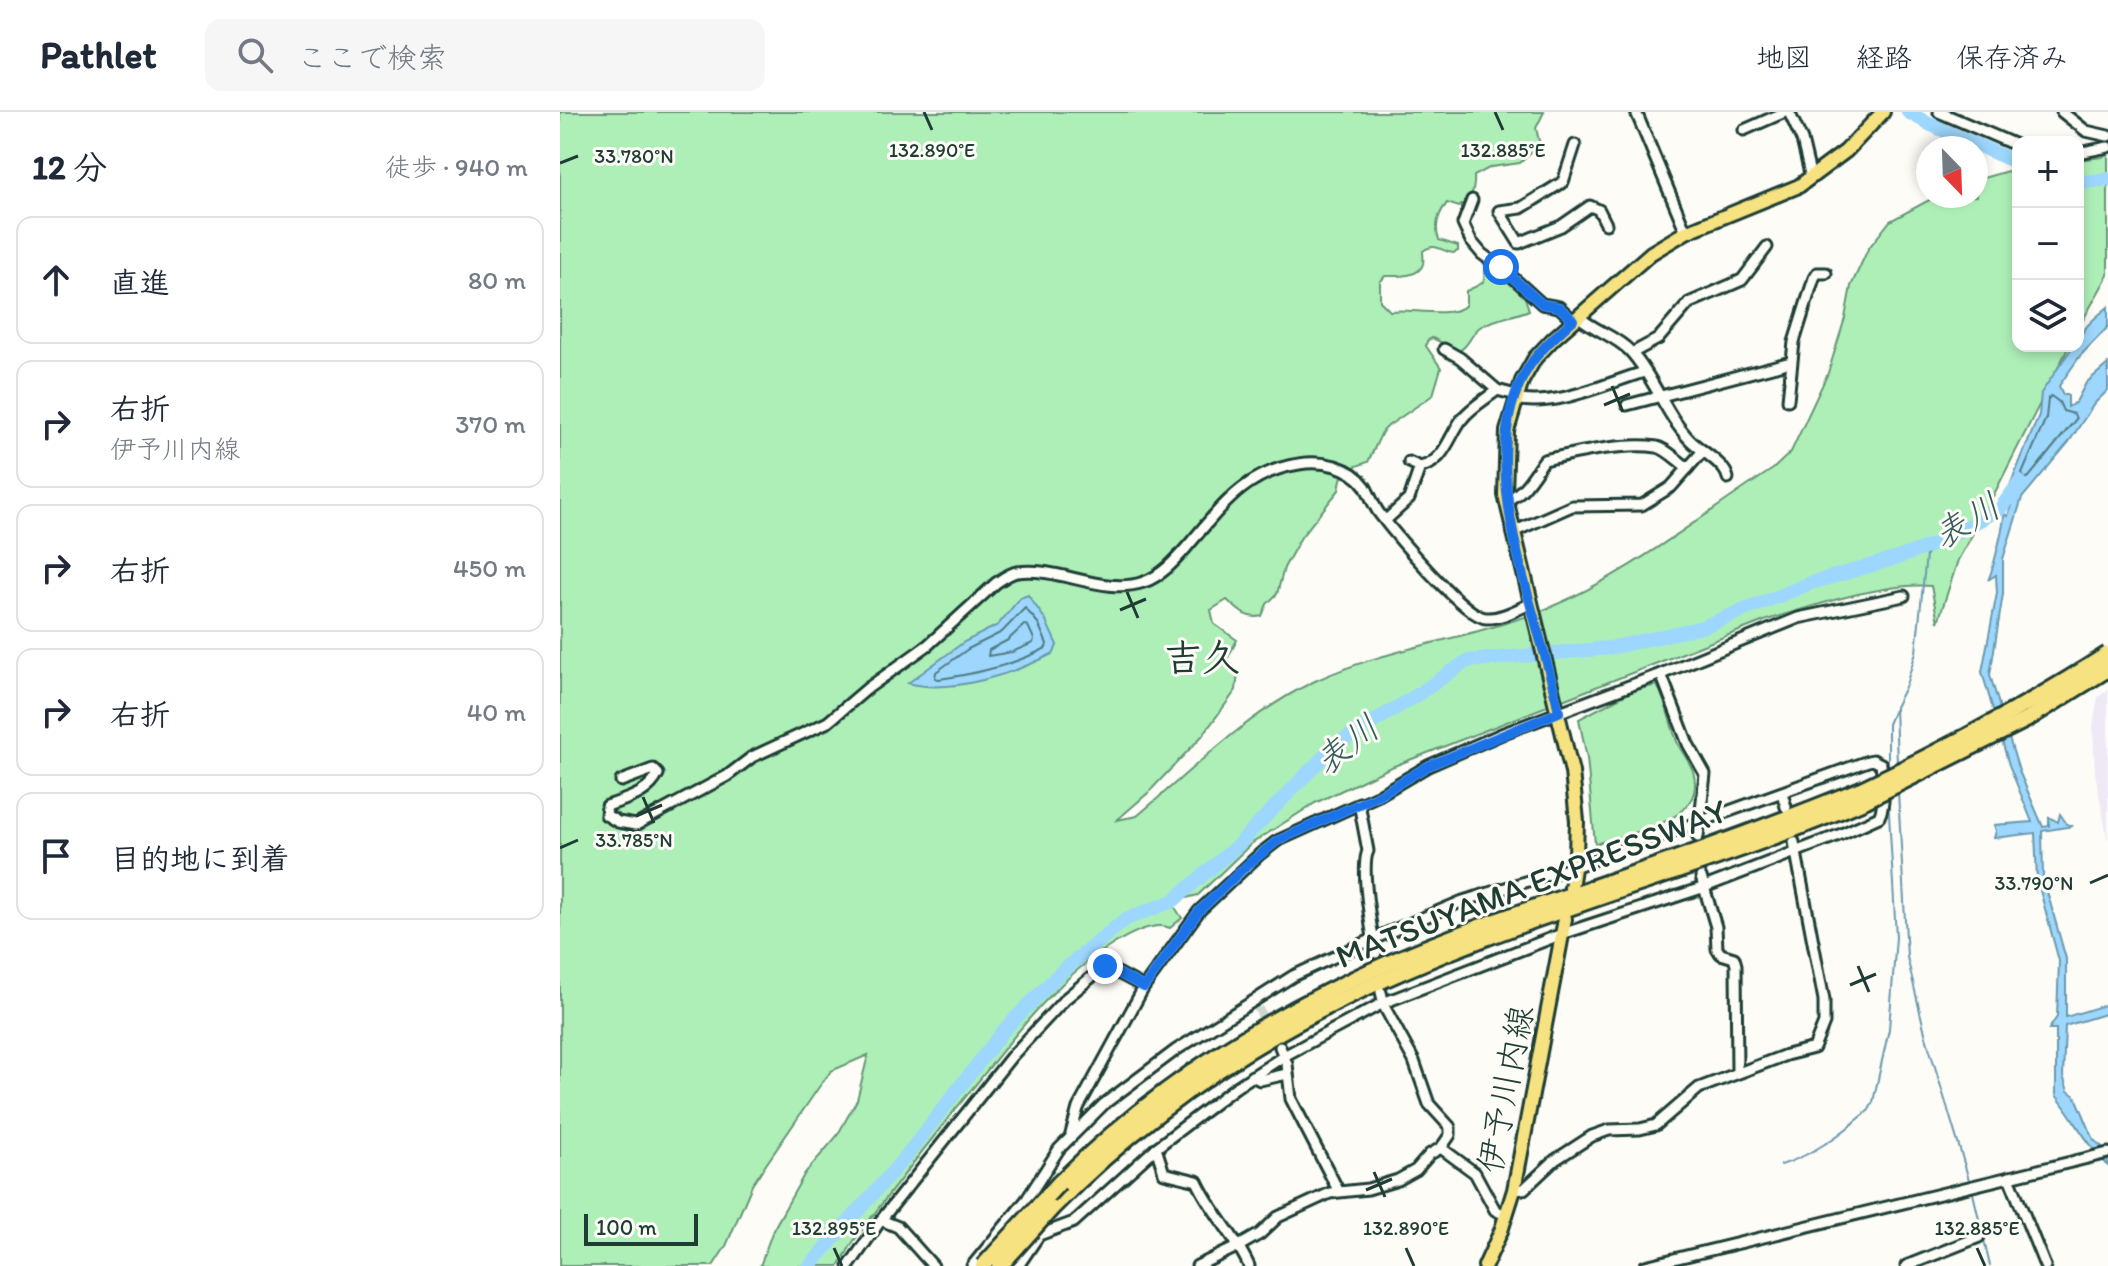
<!DOCTYPE html>
<html lang="ja">
<head>
<meta charset="utf-8">
<style>
  body { margin:0; font-family:Itim,"Klee One",sans-serif; background:#f6f6f7; color:#1f2937 }
  .controls { position:absolute; right:24px; top:24px; display:grid; overflow:hidden; border-radius:16px; box-shadow:0 4px 12px #0003 }
  .controls button { width:72px; height:72px; display:grid; place-items:center; padding:0; border:0; border-bottom:2px solid #e0e1e3; background:#fff; color:#1f2937; font:40px sans-serif }
  .compass { position:absolute; left:1356px; top:24px; width:72px; height:72px; border-radius:50%; background:#fff; box-shadow:0 4px 12px #0003; rotate:157deg }
  .scale { position:absolute; left:24px; bottom:20px; width:114px; box-sizing:border-box; padding-left:8px; border:4px solid #1f3d34; border-top:0; font-size:22px; line-height:28px; white-space:nowrap; color:#1f3d34; -webkit-text-stroke:6px #fdfcf7; paint-order:stroke }
  .stop { position:absolute; width:24px; height:24px; margin:-18px; border:6px solid #1a73e8; border-radius:50%; background:#fff }
  .stop.end { background:#1a73e8; border-color:#fff; box-shadow:0 2px 8px #0008 }
  .list { margin:0; padding:0; list-style:none }
  h2 { display:flex; justify-content:space-between; align-items:center; height:104px; margin:0; padding:0 32px; font-size:34px }
  h2 small { font-size:26px; font-weight:400; color:#747a83 }
  .list li { display:grid; grid-template-columns:52px 1fr auto; gap:24px; align-items:center; box-sizing:border-box; height:128px; margin:0 16px 16px; padding:0 16px; border:2px solid #e0e1e3; border-radius:16px }
  .list b { display:block; font-size:30px; white-space:nowrap }
  .list p { margin:0; font-size:26px; white-space:nowrap; color:#747a83 }
  .list em { font-size:26px; font-style:normal; color:#747a83 }
  .icon { flex:none; width:44px; height:44px; fill:none; stroke:currentColor; stroke-width:2; stroke-linecap:round; stroke-linejoin:round }
  .map { position:relative; flex:none; width:1548px; height:1154px; overflow:hidden }
  header { display:flex; align-items:center; gap:48px; box-sizing:border-box; height:112px; padding:0 40px; background:#fff; border-bottom:2px solid #e0e1e3 }
  header strong { font-size:38px }
  nav { display:flex; gap:44px; margin-inline-start:auto; font-size:28px }
  .search { width:560px; height:72px; background:#f6f6f7; display:flex; align-items:center; gap:20px; box-sizing:border-box; padding:0 28px; border-radius:16px; color:#747a83; font-size:30px }
  main { display:flex }
  aside { flex:1; background:#fff }
  .map>svg:first-child { display:block }
  .built { fill:#eee9f5 }
  .green { fill:#aeefb8; stroke:#669676; stroke-width:2 }
  .water { fill:#9dd7fd; stroke:#6b99ad; stroke-width:2 }
  .lines { fill:none; stroke-linecap:round; stroke-linejoin:round }
  .shore { stroke:#517b84; stroke-width:2 }
  .stream { stroke:#6b99ad; stroke-width:2 }
  .river { stroke:#9dd7fd; stroke-width:14 }
  .minor-tunnel { stroke:#d1d6d0; stroke-width:9; stroke-dasharray:9 4.5; stroke-linecap:butt }
  .minor-casing { stroke:#1f3d34; stroke-width:15 }
  .major-casing { stroke:#1f3d34; stroke-width:18 }
  .highway-casing { stroke:#1f3d34; stroke-width:20 }
  .minor { stroke:#fdfcf7; stroke-width:9 }
  .major { stroke:#f7e281; stroke-width:12 }
  .highway { stroke:#f7e281; stroke-width:14 }
  .highway-bridge-casing { stroke:#1f3d34; stroke-width:20; stroke-linecap:butt }
  .highway-bridge { stroke:#f7e281; stroke-width:14 }
  .route { stroke:#1a73e8; stroke-width:10 }
  .ticks { fill:none; stroke:#1f3d34; stroke-width:3 }
  .labels { text-anchor:middle; stroke-width:6; stroke-linejoin:round; paint-order:stroke }
  .street-label { font-size:34px; fill:#1f3d34; stroke:#fdfcf7 }
  .water-label { font-size:36px; font-style:italic; fill:#385c5c; stroke:#fdfcf7 }
  .quarter-label { font-size:38px; font-weight:bold; fill:#1f3d34; stroke:#fdfcf7 }
  .ticks-label { font-size:20px; text-anchor:middle; fill:#1f3d34; stroke:#fdfcf7; stroke-width:6; stroke-linejoin:round; paint-order:stroke }
</style>
</head>
<body>
<header>
<strong>Pathlet</strong>
<div class="search"><svg class="icon" aria-label="search" viewBox="0 0 24 24"><circle cx="10" cy="10" r="6"/><path d="M15 15l6 6"/></svg>ここで検索</div>
<nav><a>地図</a><a>経路</a><a>保存済み</a></nav>
</header>
<main>
<aside>
<h2>12 分<small>徒歩 · 940 m</small></h2>
<ul class="list">
<li><svg class="icon" aria-label="ahead" viewBox="0 0 24 24"><path d="M12 20V5M6 11l6-6 6 6"/></svg><div><b>直進</b></div><em>80 m</em></li>
<li><svg class="icon" aria-label="right" viewBox="0 0 24 24"><path d="M7 20v-9h11M14 6l5 5-5 5"/></svg><div><b>右折</b><p>伊予川内線</p></div><em>370 m</em></li>
<li><svg class="icon" aria-label="right" viewBox="0 0 24 24"><path d="M7 20v-9h11M14 6l5 5-5 5"/></svg><div><b>右折</b></div><em>450 m</em></li>
<li><svg class="icon" aria-label="right" viewBox="0 0 24 24"><path d="M7 20v-9h11M14 6l5 5-5 5"/></svg><div><b>右折</b></div><em>40 m</em></li>
<li><svg class="icon" aria-label="arrive" viewBox="0 0 24 24"><path d="M6 21V4h12l-3 4 3 4H6"/></svg><div><b>目的地に到着</b></div></li>
</ul>
</aside>
<div class="map">
<svg width="1548" height="1154" viewBox="0 0 1548 1154">
  <rect width="100%" height="100%" fill="#fdfcf7"/>
  <filter id="ink" filterUnits="userSpaceOnUse"><feTurbulence type="fractalNoise" baseFrequency=".0125" numOctaves="2"/><feDisplacementMap in="SourceGraphic" scale="16" xChannelSelector="R" yChannelSelector="G"/><feConvolveMatrix kernelMatrix="1 2 1 2 8 2 1 2 1" color-interpolation-filters="sRGB"/></filter>
  <g filter="url(#ink)">
    <polygon class="built" points="1548,578 1548,730 1535,661 1533,613 1538,585"/>
    <g class="green">
      <path d="M0 0H984L976 16 980 33 960 51 931 55 914 64C915 80 911 85 899 95L887 91C878 102 874 114 879 128L898 134V139L893 141C880 139 876 130 863 139 863 143 864 148 863 152 859 166 836 164 825 164L820 170V189L830 199C851 196 892 207 906 193V179C926 170 925 173 925 151L928 150 963 180 969 198C953 205 934 206 920 215 911 221 910 233 899 239L872 226 867 229 866 234 881 256 873 283 828 314 822 320 808 350 788 357 781 367 779 378 741 425 724 456 717 482 707 492 702 504C687 508 678 498 667 488L651 498 654 512 677 528 665 551 678 561 676 578 642 624 588 681 557 708 577 704C633 657 688 601 755 569 828 535 911 527 986 497 1068 463 1139 405 1213 357L1231 340 1268 261 1285 206 1291 174 1308 137 1330 109 1373 86 1416 84V68L1458 56V234H1509L1425 400 1398 448 1378 510 1371 474C1328 469 1250 495 1207 508L829 656 755 691 691 732 638 783 622 787 614 794 622 806 610 816C583 804 521 853 501 873 472 901 446 934 421 966 377 1019 335 1074 293 1130L279 1154H200L213 1118 245 1061 277 1024 297 988 308 943 271 959 259 975 192 1073 166 1134 153 1154H0Z"/>
      <polygon points="1548,41 1548,163 1518,217 1518,48 1542,45"/>
      <path d="M1097 573C1107 591 1110 612 1118 632 1122 641 1130 650 1133 659 1149 711 1068 721 1035 732L1027 646 1019 607 1072 579Z"/>
    </g>
    <g class="water">
      <path d="M1548 195V215L1520 244 1499 274 1503 283H1508V295L1516 290 1526 271 1548 252V278L1534 292 1509 330 1462 386 1443 447V482L1430 563 1459 659 1483 715 1489 714V705L1498 710 1500 702 1507 712 1513 714 1482 719 1483 765 1506 847V905L1548 892V901L1505 914 1503 964 1508 979 1516 985 1534 1028 1548 1040V1054C1526 1031 1515 1008 1496 983V917H1489L1497 905 1499 849 1477 767 1475 721 1434 726 1436 719 1434 713 1472 710 1449 653 1422 560 1437 481 1436 463 1428 468C1432 462 1445 409 1444 402L1448 404 1451 393 1449 376 1479 303 1481 281 1513 234H1518C1519 217 1536 205 1548 195Z"/>
      <path d="M468 483 485 507 497 533 494 541C455 561 392 583 348 571L404 530 438 513 460 486Z"/>
    </g>
    <g class="lines">
      <g class="shore">
        <polygon points="1491,284 1499,290 1503,299 1514,302 1516,307 1469,365 1465,367 1462,362 1486,306 1488,287"/>
        <path d="M465 496 478 511 487 532 486 536C454 553 415 562 379 567L375 566 376 560 408 537 442 520Z"/>
        <polygon points="464,513 468,514 474,527 473,531 452,540 428,544 429,538 448,528"/>
      </g>
      <g class="stream">
        <polyline points="1337,652 1335,595 1346,573 1356,540 1366,443 1375,432"/>
        <polyline points="1328,658 1328,612 1334,598"/>
        <polyline points="1338,679 1347,845 1366,925 1410,1071"/>
        <path d="M1221 1053C1255 1042 1283 1021 1309 998L1313 990 1329 917 1336 825 1328 684"/>
        <polyline points="1412,1077 1430,1154"/>
      </g>
      <g class="river">
        <polyline points="1348,0 1369,12 1458,51"/>
        <polyline points="1518,71 1548,67"/>
        <polyline points="250,1154 347,1043 444,918 500,861 566,807 613,789 678,733 774,634 854,585 907,549 1050,536 1142,515 1251,471 1337,446 1375,432 1440,397 1460,370"/>
      </g>
      <polyline class="minor-tunnel" points="698,896 708,915"/>
      <defs>
        <g id="minor">
          <polyline points="1076,0 1126,120"/>
          <polyline points="1229,0 1242,28 1251,66"/>
          <polyline points="1379,0 1458,34"/>
          <polyline points="1502,0 1526,19 1548,24"/>
          <polyline points="1184,18 1225,0"/>
          <polyline points="1015,33 1003,70 961,96 939,99 959,131 1001,114 1030,94 1039,98 1046,112"/>
          <polyline points="1518,41 1548,35"/>
          <polyline points="912,88 903,112 911,129 922,142 948,161 982,192 999,195 1013,208"/>
          <path d="M1018 204C1033 218 1056 224 1070 239 1094 265 1105 302 1129 327 1140 339 1165 351 1168 366"/>
          <polyline points="884,237 900,246 937,278 956,283"/>
          <polyline points="1072,241 1098,227 1129,191 1182,168 1207,135"/>
          <path d="M955 287C996 296 1044 272 1084 260"/>
          <polyline points="1228,288 1234,230 1254,166 1257,161 1266,161"/>
          <polyline points="1067,293 1231,250"/>
          <path d="M849 350 860 355C884 351 889 324 902 307 910 296 926 287 937 278"/>
          <path d="M946 388C963 383 974 362 984 348 1017 341 1064 330 1097 335 1107 337 1119 350 1128 356"/>
          <polyline points="826,408 849,387 860,355"/>
          <polyline points="953,420 1012,394 1082,393 1111,375 1142,340"/>
          <polyline points="1101,562 1238,506 1344,484"/>
          <path d="M61 669 93 657 98 662C89 682 66 687 47 694L46 703 58 710 76 713 167 664 192 645 268 610 308 576 368 533 436 471C442 467 450 461 457 460 499 454 543 484 584 470 601 464 614 450 626 436 660 397 684 360 739 352 762 348 791 354 805 374 810 382 813 393 819 401 834 421 904 505 926 506 941 507 958 497 972 491"/>
          <polyline points="1222,681 1226,695"/>
          <path d="M799 691 808 739C800 755 812 822 816 841"/>
          <polyline points="1141,765 1156,815 1157,837 1161,842 1174,846 1176,853 1177,960"/>
          <polyline points="821,880 825,896 854,949 869,992 890,1015 890,1023 881,1036"/>
          <polyline points="720,935 727,952 731,987 778,1078"/>
          <polyline points="692,964 700,968 727,962"/>
          <polyline points="511,1022 518,996 584,875 639,799 700,742 717,729 819,683 868,654 944,621 1101,562 1128,632 1145,662 1138,725"/>
          <path d="M596 1036 604 1061 637 1069C651 1100 676 1124 689 1154"/>
          <polyline points="1449,1065 1485,1154"/>
          <polyline points="954,1078 964,1077 995,1048 1032,1024 1049,1018 1080,1017 1096,1013 1139,976 1226,943 1254,936 1264,911 1264,888 1234,730"/>
          <polyline points="321,1108 338,1115 373,1154"/>
          <polyline points="289,1154 321,1108 451,945 505,887 545,854 584,875"/>
          <path d="M412 1154 467 1087 499 1037 544 992 616 938 733 864 813 827 903 789 1014 755 1308 649 1313 648 1321 652C1323 668 1326 691 1319 705L1279 723 1142 776 1002 822 823 891 724 944 676 975 596 1036 514 1110 479 1123 458 1154"/>
          <polyline points="637,1154 679,1134 700,1122 718,1105 770,1081 808,1077 838,1068 856,1058 870,1042 881,1036 915,1061 935,1098 947,1104"/>
          <polyline points="1085,1154 1548,1041"/>
          <polyline points="1346,1154 1419,1125"/>
        </g>
        <g id="major">
          <polyline points="1011,776 1016,743 1017,709 1012,660 945,383 947,319 962,269 975,246 993,227 1091,141 1126,120 1239,74 1286,39 1323,0"/>
          <polyline points="925,1154 941,1119 954,1078 1005,807"/>
        </g>
        <g id="highway">
          <path d="M499 1071C578 993 670 928 769 879 859 833 956 802 1051 769 1136 741 1219 710 1301 677"/>
          <path d="M492 1096C575 1012 669 943 775 891 944 806 1132 763 1306 688"/>
        </g>
      </defs>
      <use href="#minor" class="minor-casing"/>
      <use href="#major" class="major-casing"/>
      <use href="#highway" class="highway-casing"/>
      <use href="#minor" class="minor"/>
      <use href="#major" class="major"/>
      <use href="#highway" class="highway"/>
      <defs>
        <g id="highway-bridge">
          <path d="M1301 677C1386 637 1469 593 1548 542"/>
          <polyline points="1306,688 1466,608 1548,557"/>
          <polyline points="423,1154 499,1071"/>
          <polyline points="440,1154 492,1096"/>
        </g>
      </defs>
      <use href="#highway-bridge" class="highway-bridge-casing"/>
      <use href="#highway-bridge" class="highway-bridge"/>
    </g>
  </g>
  <g class="lines" filter="url(#ink)">
    <path class="route" d="M545 854 584 875 639 799 686 754 717 729 819 683 868 654 999 600C979 500 908 346 970 253 981 236 998 222 1013 208L999 195 982 192 941 155"/>
  </g>
  <path class="ticks" d="M364 0 372 18M935 0 943 18M0 51 18 44M1052 274 1063 300M1044 293 1070 282M567 480 578 506M560 498 586 487M83 685 94 711M76 704 102 693M0 736 18 728M1530 771 1548 763M1298 854 1309 880M1290 873 1316 862M814 1060 825 1085M806 1078 832 1067M274 1136 282 1154M846 1136 854 1154M1417 1136 1425 1154"/>
  <g class="labels">
    <g class="street-label">
      <text transform="translate(971 771) rotate(-21)" y="12">MATSUYAMA EXPRESSWAY</text>
      <text transform="translate(945 977) rotate(-79)" y="12">伊予川内線</text>
    </g>
    <g class="water-label">
      <text transform="translate(1406 408) rotate(-31)" y="13">表川</text>
      <text transform="translate(786 632) rotate(-38)" y="13">表川</text>
    </g>
    <g class="quarter-label">
      <text x="642" y="559">吉久</text>
    </g>
  </g>
  <g class="ticks-label">
    <text x="372" y="45">132.890°E</text>
    <text x="943" y="45">132.885°E</text>
    <text x="74" y="51">33.780°N</text>
    <text x="74" y="735">33.785°N</text>
    <text x="1474" y="778">33.790°N</text>
    <text x="274" y="1123">132.895°E</text>
    <text x="846" y="1123">132.890°E</text>
    <text x="1417" y="1123">132.885°E</text>
  </g>
</svg>
<div class="controls">
<button>+</button>
<button>−</button>
<button><svg class="icon" aria-label="layers" viewBox="0 0 24 24"><path d="M12 4l9 5-9 5-9-5zM3 14l9 5 9-5"/></svg></button>
</div>
<svg class="compass" viewBox="-18 -18 36 36"><path d="M0-13l5 13h-10z" fill="#e53935"/><path d="M0 13l5-13h-10z" fill="#747a83"/></svg>
<div class="scale">100 m</div>
<div class="stop" style="left:941px;top:155px"></div>
<div class="stop end" style="left:545px;top:854px"></div>
</div>
</main>
</body>
</html>
